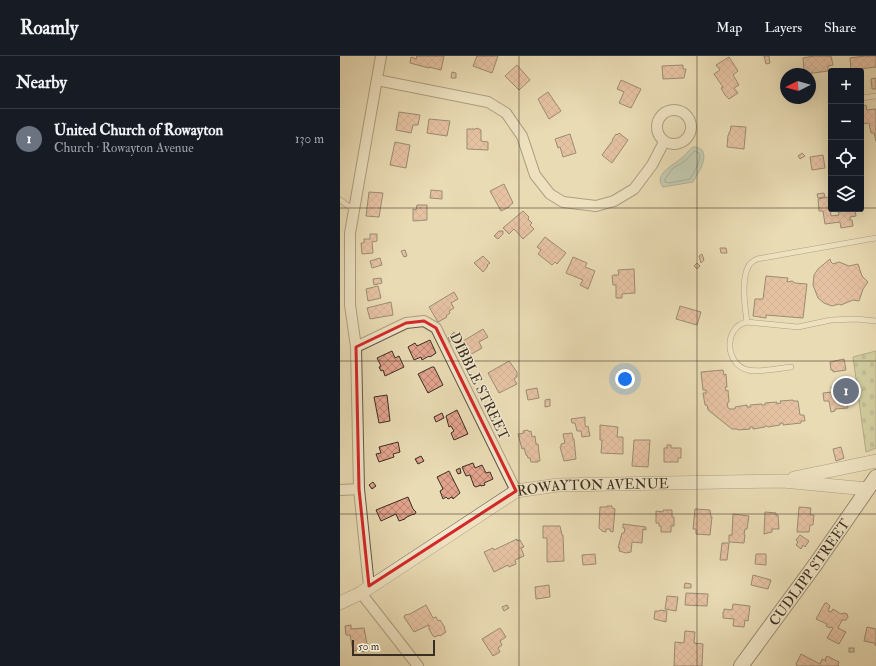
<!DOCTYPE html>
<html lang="en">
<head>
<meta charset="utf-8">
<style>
  body { margin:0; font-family:"IM FELL Double Pica",serif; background:#20242c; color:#f1f3f6 }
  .controls { position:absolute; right:12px; top:12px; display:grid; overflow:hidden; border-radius:4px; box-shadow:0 4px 16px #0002 }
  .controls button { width:36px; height:36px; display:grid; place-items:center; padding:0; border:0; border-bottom:1px solid #363941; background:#171b24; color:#f1f3f6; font:20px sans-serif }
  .compass { position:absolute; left:440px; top:12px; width:36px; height:36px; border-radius:50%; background:#171b24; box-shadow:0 4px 16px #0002; rotate:264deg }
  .scale { position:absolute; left:12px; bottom:10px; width:83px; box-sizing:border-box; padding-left:4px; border:2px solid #392e22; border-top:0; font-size:11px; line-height:14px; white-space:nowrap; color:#392e22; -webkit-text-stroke:3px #f1e8ce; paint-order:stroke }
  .you { position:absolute; left:285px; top:323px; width:14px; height:14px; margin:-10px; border:3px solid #fff; border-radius:50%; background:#1a73e8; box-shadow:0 0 0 6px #1a73e833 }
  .badge { display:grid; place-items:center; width:26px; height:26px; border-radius:50%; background:#d93025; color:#fff; font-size:13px; font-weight:700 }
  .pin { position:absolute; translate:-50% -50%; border:2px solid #fff; box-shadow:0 1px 4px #0006 }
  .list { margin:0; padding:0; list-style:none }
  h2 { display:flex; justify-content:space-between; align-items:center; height:52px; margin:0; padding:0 16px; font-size:17px }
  h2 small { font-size:13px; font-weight:400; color:#9ea1a6 }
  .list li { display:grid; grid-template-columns:26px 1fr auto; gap:12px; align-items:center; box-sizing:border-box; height:60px; padding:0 16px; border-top:1px solid #363941 }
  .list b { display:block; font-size:15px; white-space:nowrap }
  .list p { margin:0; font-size:13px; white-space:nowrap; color:#9ea1a6 }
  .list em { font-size:13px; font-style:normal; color:#9ea1a6 }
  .icon { flex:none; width:22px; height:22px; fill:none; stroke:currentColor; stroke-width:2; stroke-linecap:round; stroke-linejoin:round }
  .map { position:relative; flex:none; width:536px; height:610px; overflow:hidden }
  header { display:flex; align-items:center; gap:24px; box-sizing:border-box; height:56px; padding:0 20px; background:#171b24; border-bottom:1px solid #363941 }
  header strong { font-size:19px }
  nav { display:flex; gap:22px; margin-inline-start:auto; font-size:14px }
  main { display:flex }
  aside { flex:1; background:#171b24 }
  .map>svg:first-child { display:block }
  .cemetery { fill:url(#cemetery-stones); stroke:#787758 }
  .water { fill:#97bbaf; stroke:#718377 }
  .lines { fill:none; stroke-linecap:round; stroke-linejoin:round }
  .shore { stroke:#687468; stroke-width:1 }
  .building { fill:url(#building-cross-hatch); stroke:#392e22 }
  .service-casing { stroke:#655946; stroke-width:6 }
  .minor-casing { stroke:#655946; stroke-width:12 }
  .tertiary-casing { stroke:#655946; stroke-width:14 }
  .secondary-casing { stroke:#392e22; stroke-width:16 }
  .service { stroke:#f1e8ce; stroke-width:5 }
  .minor { stroke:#f1e8ce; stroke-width:10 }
  .tertiary { stroke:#f1e8ce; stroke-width:13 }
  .secondary { stroke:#f1e8ce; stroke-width:14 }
  .marked { fill:none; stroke:#d62828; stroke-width:3; stroke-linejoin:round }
  .grid { fill:none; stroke:#392e22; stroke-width:1; stroke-opacity:0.55 }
  .labels { text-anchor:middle; stroke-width:3; stroke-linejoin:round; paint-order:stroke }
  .street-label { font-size:14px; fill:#392e22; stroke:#f1e8ce }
</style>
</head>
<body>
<header>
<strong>Roamly</strong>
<nav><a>Map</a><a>Layers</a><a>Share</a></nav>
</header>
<main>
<aside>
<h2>Nearby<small></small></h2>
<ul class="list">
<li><span class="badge" style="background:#6b7280">1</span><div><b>United Church of Rowayton</b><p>Church · Rowayton Avenue</p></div><em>130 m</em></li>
</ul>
</aside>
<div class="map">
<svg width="536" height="610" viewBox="0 0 536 610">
  <defs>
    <pattern id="cemetery-stones" width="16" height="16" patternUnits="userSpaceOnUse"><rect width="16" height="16" fill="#b6c08d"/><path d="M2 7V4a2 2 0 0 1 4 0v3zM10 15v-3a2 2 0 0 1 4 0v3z" fill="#959c73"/></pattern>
    <pattern id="building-cross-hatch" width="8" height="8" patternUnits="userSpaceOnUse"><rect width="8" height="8" fill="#e2a38c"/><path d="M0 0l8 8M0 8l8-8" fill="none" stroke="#b88572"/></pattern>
  </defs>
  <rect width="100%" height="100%" fill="#e9dbb4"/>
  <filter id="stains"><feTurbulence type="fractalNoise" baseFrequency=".005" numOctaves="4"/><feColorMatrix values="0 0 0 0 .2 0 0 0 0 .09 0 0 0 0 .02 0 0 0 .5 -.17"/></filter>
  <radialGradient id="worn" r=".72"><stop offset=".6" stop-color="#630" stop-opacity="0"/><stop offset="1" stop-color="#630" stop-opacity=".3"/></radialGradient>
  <polygon class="cemetery" points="536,295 536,392 526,396 513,301"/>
  <path class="water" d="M353 91H356L362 94C368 103 358 117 353 126L323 131C312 118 336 108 344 100 347 97 349 94 353 91Z"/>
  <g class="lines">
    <path class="shore" d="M355 95 359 97C362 104 354 116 350 123L329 127 325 126V123L333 112 345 105Z"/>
  </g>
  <g class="building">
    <polygon points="77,0 104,0 101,14 89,11 89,12 70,7 71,1 76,3"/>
    <polygon points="137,0 158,0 152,17 133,10"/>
    <polygon points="424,0 429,0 430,7 426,8"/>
    <polygon points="474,0 491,0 493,9 488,10 488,15 466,18 465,14 464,14 463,2"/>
    <polygon points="525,0 536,0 536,11 511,14 510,2"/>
    <polygon points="389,1 398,15 393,19 399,29 394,32 398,37 389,43 385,39 381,32 383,31 374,18 380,14 376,9"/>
    <polygon points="177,9 190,24 179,34 165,20"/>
    <polygon points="343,9 343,13 346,13 344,22 323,23 322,10"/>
    <polygon points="112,16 116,17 116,22 111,22"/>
    <polygon points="536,22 536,33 532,33 531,23"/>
    <polygon points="281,24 301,33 291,52 279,47 284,36 277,33"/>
    <polygon points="208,36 221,55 209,63 198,43"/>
    <polygon points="526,49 527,54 536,53 536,85 534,77 531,77 529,67 522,68 521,50"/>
    <polygon points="59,56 80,59 78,69 73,69 71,77 56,74"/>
    <polygon points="89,63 110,65 107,80 87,77"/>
    <polygon points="391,70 406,71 404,93 387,91 388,79 389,79 389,76 390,76"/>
    <polygon points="137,72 141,74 141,85 148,86 148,94 127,93 127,73 136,73"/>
    <polygon points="279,77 288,84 272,107 262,99 273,84 272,84 276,78 277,79"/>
    <polygon points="230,78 236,97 223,101 220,91 218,92 215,83"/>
    <polygon points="55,86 70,89 66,112 50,109"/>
    <polygon points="462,97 465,100 460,103 458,100"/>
    <polygon points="483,99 485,112 472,114 470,101"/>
    <polygon points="164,128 173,147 169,150 169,151 161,155 150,135"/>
    <polygon points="91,134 102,135 102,143 90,142"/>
    <polygon points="29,136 43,137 39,161 26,160"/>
    <polygon points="484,137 485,141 478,142 477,138"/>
    <polygon points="489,141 491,160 499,159 498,153 515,153 516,160 510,161 510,164 512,164 513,170 501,172 500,166 485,168 483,155 479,155 478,143"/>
    <polygon points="77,149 87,149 87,164 73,165 73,153 76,154"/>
    <polygon points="183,155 189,161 188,163 192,167 190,169 194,173 183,183 174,173 169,178 163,172"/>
    <polygon points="159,175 163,175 163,178 158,183 154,180"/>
    <polygon points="30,178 37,178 37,185 32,186 33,197 22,198 21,187 24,187 24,183 30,183"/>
    <polygon points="205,181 226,197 217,208 215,206 212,209 198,198 201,194 197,191"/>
    <polygon points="380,192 386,192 387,197 381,197"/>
    <polygon points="65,194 67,200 64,201 61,195"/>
    <polygon points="362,198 364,204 361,207 359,200"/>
    <polygon points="143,200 150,207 147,209 148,210 143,216 134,207"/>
    <polygon points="233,201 247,207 245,211 255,215 248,233 240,229 243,224 226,217"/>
    <polygon points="40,202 42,209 32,212 30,205"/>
    <polygon points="490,203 491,206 493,208 499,206 509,210 518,208 522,220 528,226 523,233 519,245 513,244 501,249 499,248 492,250 484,247 478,242 473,229 474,219 478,213"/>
    <polygon points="357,207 360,210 357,213 354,210"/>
    <polygon points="294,213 295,237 282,238 282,242 276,242 276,229 273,229 272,220 274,219 279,219 278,214"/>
    <polygon points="426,220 448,222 447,226 452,225 455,227 467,228 463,262 426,259 426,262 413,260 415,243 423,243"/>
    <polygon points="41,222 42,227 34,229 33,223"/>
    <polygon points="38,230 41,242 28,245 26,233"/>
    <polygon points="114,236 118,243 111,247 114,252 109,255 110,257 106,260 107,261 98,266 89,251"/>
    <polygon points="51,246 53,259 30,263 27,252"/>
    <polygon points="340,250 361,256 357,269 336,263"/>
    <polygon points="143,273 148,281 139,286 142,292 128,300 120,287"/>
    <polygon points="114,276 117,280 110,286 108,282"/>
    <polygon points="90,284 96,297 90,301 89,300 82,304 81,301 74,304 68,291 75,287 77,290"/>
    <polygon points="52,295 55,302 59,300 64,311 45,320 43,314 41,315 39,311 41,310 37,302"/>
    <polygon points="504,303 506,314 493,316 493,314 491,314 490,306"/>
    <polygon points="169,305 177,316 177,321 174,323 177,328 159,337 148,317"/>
    <polygon points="92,311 94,311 103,329 88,337 78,318"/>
    <polygon points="383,314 384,319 386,318 387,331 385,331 386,335 388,334 389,346 387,347 388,352 390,353 395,353 395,351 407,349 407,351 411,351 410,349 422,348 422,349 425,349 425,347 437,346 437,348 441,347 440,345 453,344 453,345 458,345 460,359 464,359 465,365 461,365 461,367 443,369 443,367 440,367 440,369 428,371 427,370 425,370 425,371 413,373 413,371 410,371 410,373 398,374 397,373 392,373 368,354 367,349 365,349 363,337 366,337 366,334 363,334 361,316"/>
    <polygon points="498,330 499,335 506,335 508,352 495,353 495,355 491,356 489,345 484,345 483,337 492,336 491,331"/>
    <polygon points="197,332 199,342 188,344 186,334"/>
    <polygon points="47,339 50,365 39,367 34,341"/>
    <polygon points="210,343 210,350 205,351 205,344"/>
    <polygon points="117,354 128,378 114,384 111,377 114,375 111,370 109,371 106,360"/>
    <polygon points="102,357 104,362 96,366 94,361"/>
    <polygon points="245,361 245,369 246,371 248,370 250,380 242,381 241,375 237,375 235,367 232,367 231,363"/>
    <polygon points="260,369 278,371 277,381 283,381 283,398 261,397 262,384 260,384"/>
    <polygon points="188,374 189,376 191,375 192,381 195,380 196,388 198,388 200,405 197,405 198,406 191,406 190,402 188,402 187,399 186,399 184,392 182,393 178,378 184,377 183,375"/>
    <polygon points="232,377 233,383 234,383 236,403 224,405 220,391 221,391 221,388 225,387 223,378"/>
    <polygon points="294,384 310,384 308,411 292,410"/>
    <polygon points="58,386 60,396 53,398 54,401 39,406 36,398 41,397 39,391"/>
    <polygon points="327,389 331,389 331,392 341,392 341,402 338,402 338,406 324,406 324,392 327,392"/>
    <polygon points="501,391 504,402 496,405 493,393"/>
    <polygon points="81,400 84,405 78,408 75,403"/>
    <polygon points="133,407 135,412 142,409 146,417 150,416 153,423 144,427 145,429 141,430 141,429 136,431 134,430 130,419 126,420 122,411"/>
    <polygon points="120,412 121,417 118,418 116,414"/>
    <polygon points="109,415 120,437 113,443 112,441 108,443 106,441 103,443 100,435 103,433 97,421"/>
    <polygon points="33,426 36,430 32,433 29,429"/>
    <polygon points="68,441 73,453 76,456 75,458 71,459 65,462 65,463 59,465 56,458 41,465 36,454"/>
    <polygon points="267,450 272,450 272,452 275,453 273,476 270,475 270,473 266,473 266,476 262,475 259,472 260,451 267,451"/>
    <polygon points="459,451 471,452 470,459 474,459 473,469 470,469 469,476 457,476"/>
    <polygon points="355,453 370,454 371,461 372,461 370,479 356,478 356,473 353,473"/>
    <polygon points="323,454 332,454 332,461 334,461 334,470 331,470 331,476 321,476 321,470 319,470 319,467 316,467 316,455 323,456"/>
    <polygon points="425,456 436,457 436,459 438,459 439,473 432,473 432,476 424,478"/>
    <polygon points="393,458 409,460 407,473 405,473 404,479 405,479 404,487 389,486 389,479 392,479"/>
    <polygon points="283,468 306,471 306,474 303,473 302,487 292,486 291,496 286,497 279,495 280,492 278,492 282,477 284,477 285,472 283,472"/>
    <polygon points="203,470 220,470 222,479 223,479 224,505 207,506 207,482 203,482"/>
    <polygon points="460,479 469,485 465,491 463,489 461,493 456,489 458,486 456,484"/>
    <polygon points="177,483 177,485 180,484 184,491 181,492 184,500 175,504 176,508 169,511 168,509 154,516 144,496 153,492 154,494"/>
    <polygon points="382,487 389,487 387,504 380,504"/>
    <polygon points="255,498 256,508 243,509 242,499"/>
    <polygon points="416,498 426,498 426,509 415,508"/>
    <polygon points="413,519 431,524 428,533 411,529"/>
    <polygon points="345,527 351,528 351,532 344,532"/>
    <polygon points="209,529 210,541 196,543 195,531"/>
    <polygon points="346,537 368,538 367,550 345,549"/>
    <polygon points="327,540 338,541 336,555 325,553"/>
    <polygon points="485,547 487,547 490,550 488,555 491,556 493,553 501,558 504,557 507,558 508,561 506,564 502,564 498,572 506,576 499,588 487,582 493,572 491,571 490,572 486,570 487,568 476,563"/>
    <polygon points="393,548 410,550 408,565 405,564 404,571 393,570 394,563 383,562 383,556 384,556 384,553 392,554"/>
    <polygon points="86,549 93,562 96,561 98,565 100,564 102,567 105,572 104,572 106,576 100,580 99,579 95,581 93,580 89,573 89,569 74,576 64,561 65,559 70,558"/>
    <polygon points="167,549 169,552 164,555 162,551"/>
    <polygon points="320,554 327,555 326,566 314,563 315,555 320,555"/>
    <polygon points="11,569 11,573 24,572 27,588 27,593 24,596 19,594 13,595 10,579 6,579 5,570"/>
    <polygon points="527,571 536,573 536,590 534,587 524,585"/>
    <polygon points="160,572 166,581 160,585 162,589 158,592 160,596 153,600 142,583"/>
    <polygon points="345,575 355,576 354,587 363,588 362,610 334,610 335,586 344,587"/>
    <rect x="509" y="592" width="5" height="4"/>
    <polygon points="461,598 480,608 482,603 486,605 485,603 487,600 499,606 498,609 499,610 457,610 456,608"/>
  </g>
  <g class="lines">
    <defs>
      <g id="service">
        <polyline points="521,42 536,40"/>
        <polyline points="0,144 14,154"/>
        <path d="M407 266C405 251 401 226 408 211 410 207 413 205 417 203L536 182"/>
        <path d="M451 311C440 312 419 317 408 314 385 309 383 271 407 266L458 271 491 264 516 263 536 265"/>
      </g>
      <g id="minor">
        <polyline points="37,24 148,46 166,57 182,80 195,119 210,138 223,146 256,150 274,145 294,133 312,109 324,86"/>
        <circle cx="334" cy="71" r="17"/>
        <polyline points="16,291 66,267 84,265 96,272 176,435"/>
        <polyline points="0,434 19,433"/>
        <polyline points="29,530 19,433 16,291 10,249 10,177 41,0"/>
        <polyline points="21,537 78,610"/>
      </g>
      <g id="tertiary">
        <polyline points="454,422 536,405"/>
        <path id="s1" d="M0 547 21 537 176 435 218 429 443 425 527 433"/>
      </g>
      <g id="secondary">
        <path id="s2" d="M401 610 475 509 536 421"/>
      </g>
    </defs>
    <use href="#service" class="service-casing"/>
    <use href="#minor" class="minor-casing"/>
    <use href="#tertiary" class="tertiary-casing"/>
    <use href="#secondary" class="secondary-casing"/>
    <use href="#service" class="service"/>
    <use href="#minor" class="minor"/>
    <use href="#tertiary" class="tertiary"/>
    <use href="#secondary" class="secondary"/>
  </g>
  <path d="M0 0H536V610H0ZM84 265 96 272 176 435 29 530 19 433 16 291 66 267Z" fill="#e9dbb4" fill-opacity=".55" fill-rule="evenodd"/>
  <path class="marked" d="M84 265 96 272 176 435 29 530 19 433 16 291 66 267Z"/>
  <path class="grid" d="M179 0V610M357 0V610M0 152H491M521 152H536M0 305H536M0 458H536"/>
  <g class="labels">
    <g class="street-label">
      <text transform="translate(140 330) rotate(64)" y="5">DIBBLE STREET</text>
      <text dy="5" stroke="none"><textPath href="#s1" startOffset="286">ROWAYTON AVENUE</textPath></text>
      <text dy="5" stroke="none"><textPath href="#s2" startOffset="116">CUDLIPP STREET</textPath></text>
    </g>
  </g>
  <rect width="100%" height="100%" filter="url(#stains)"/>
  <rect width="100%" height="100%" fill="url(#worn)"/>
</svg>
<div class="controls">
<button>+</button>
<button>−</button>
<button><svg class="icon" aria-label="locate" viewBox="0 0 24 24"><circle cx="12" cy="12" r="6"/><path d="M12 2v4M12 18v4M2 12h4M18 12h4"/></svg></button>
<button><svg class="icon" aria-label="layers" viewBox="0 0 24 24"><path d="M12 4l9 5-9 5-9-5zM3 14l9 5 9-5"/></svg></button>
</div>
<svg class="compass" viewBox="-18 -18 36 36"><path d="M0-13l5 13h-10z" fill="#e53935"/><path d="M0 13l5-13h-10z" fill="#9ea1a6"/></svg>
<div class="scale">50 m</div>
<div class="you"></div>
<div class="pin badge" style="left:506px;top:335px;background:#6b7280">1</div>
</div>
</main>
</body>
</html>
